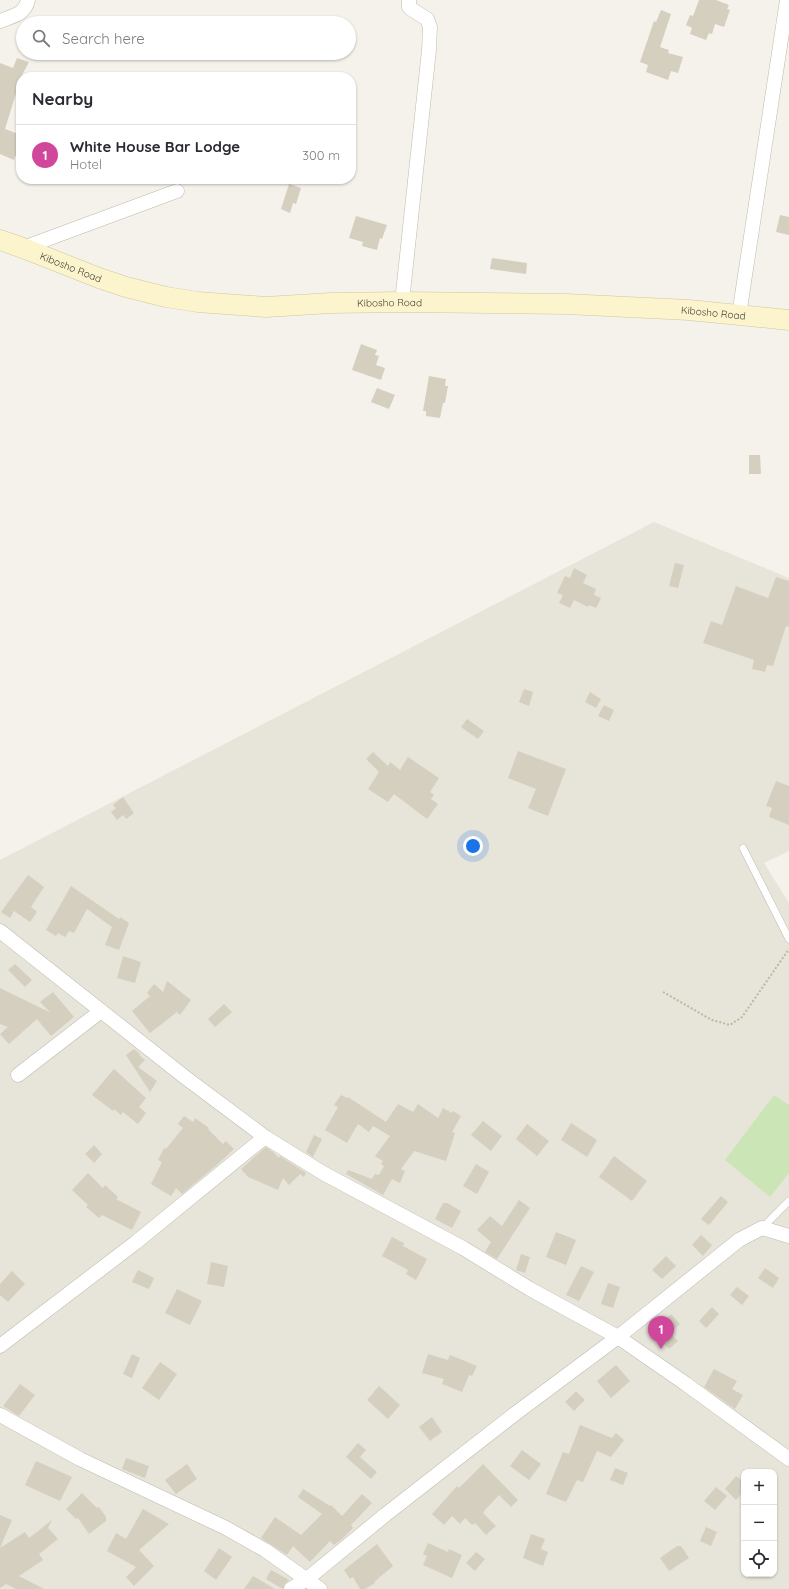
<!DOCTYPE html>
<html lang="en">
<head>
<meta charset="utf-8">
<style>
  body { margin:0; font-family:Quicksand,sans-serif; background:#f2f2f3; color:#2b2b33 }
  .controls { position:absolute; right:12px; bottom:12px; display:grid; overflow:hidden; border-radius:8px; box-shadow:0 1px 3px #0004 }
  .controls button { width:36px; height:36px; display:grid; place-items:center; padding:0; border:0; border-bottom:1px solid #e1e1e2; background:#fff; color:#2b2b33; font:20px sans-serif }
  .you { position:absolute; left:473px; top:846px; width:14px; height:14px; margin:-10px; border:3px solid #fff; border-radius:50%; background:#1a73e8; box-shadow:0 0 0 6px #1a73e833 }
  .badge { display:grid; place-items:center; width:26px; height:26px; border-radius:50%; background:#db2777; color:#fff; font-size:13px; font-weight:700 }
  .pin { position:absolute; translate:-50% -33px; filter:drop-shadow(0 1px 2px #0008) }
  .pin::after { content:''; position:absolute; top:21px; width:14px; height:12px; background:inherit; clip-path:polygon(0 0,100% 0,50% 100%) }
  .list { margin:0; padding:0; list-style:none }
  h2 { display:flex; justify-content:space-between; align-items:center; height:52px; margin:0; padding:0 16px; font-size:17px }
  h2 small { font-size:13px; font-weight:400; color:#7c7c81 }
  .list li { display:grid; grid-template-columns:26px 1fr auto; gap:12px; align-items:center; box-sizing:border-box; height:60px; padding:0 16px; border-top:1px solid #e1e1e2 }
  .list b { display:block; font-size:15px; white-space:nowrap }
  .list p { margin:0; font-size:13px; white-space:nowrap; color:#7c7c81 }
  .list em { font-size:13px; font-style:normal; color:#7c7c81 }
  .icon { flex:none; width:22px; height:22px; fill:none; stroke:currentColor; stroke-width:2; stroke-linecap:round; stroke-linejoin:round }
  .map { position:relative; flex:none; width:789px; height:1589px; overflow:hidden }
  .search { position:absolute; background:#fff; box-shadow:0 1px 3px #0004; left:16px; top:16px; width:340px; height:44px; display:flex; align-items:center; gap:10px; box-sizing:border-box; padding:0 14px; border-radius:22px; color:#7c7c81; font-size:15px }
  .panel { position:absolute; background:#fff; box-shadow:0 1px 3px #0004; left:16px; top:72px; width:340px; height:112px; border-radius:16px }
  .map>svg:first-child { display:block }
  .residential { fill:#e7e4d9; fill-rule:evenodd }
  .green { fill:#cce5b6 }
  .building { fill:#d5cfc0 }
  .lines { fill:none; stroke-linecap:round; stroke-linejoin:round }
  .lane-casing { stroke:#bfbaad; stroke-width:8 }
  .street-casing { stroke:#bfbaad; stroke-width:15 }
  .secondary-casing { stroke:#d0c79d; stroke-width:21 }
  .path { stroke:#c0b79f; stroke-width:2; stroke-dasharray:2 2; stroke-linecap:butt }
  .lane { stroke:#fff; stroke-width:7 }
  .street { stroke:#fff; stroke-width:14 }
  .secondary { stroke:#fbf4cd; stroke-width:20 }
  .labels { text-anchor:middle; stroke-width:4; stroke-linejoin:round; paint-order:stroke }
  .street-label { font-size:10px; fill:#474339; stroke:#fff }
</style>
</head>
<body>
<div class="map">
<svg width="789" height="1589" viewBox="0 0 789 1589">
  <rect width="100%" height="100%" fill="#f4f2ea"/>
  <path class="residential" d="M654 522 789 578V851L764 863 789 903V1589H0V860ZM744 1472H774V1574H744Z"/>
  <polygon class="green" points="774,1095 789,1105 789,1173 770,1197 725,1160"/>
  <g class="building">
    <polygon points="699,0 716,0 729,5 727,9 730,10 724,27 715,24 712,34 709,33 706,40 690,34 692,28 686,25 690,15 693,16"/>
    <polygon points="661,10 671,14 660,47 669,50 668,53 683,57 678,73 671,71 668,80 646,72 648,65 640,62 654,21 656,22"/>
    <polygon points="17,58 29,62 21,77 5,129 21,135 21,159 15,156 14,160 0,154 0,63 13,68"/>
    <polygon points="289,184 301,188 296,204 293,203 290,213 281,209"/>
    <polygon points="780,215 789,217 789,235 776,232"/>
    <polygon points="356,216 387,225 382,239 380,238 377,250 362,246 363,242 349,238"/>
    <polygon points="492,258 527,263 526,274 490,269"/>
    <polygon points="361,344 377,350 375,355 379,356 376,365 385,368 381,380 352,370"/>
    <polygon points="429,376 446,379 445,386 448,386 445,403 443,403 440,418 426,416 426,411 423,411"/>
    <polygon points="377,388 395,395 389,409 371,402"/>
    <polygon points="749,455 760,455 761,474 749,474"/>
    <polygon points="675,563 684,565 678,588 669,586"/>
    <polygon points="574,568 587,575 583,583 596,589 594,595 601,598 596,608 589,605 588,607 574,600 570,608 559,603 563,595 557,593 565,576 570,578"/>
    <polygon points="776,577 789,581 789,627 786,626 773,666 767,665 765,672 752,669 754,660 703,643 711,621 722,625 736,586 768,598"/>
    <polygon points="524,689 533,692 529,706 519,702"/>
    <polygon points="590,692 601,699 596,708 585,702"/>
    <polygon points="604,705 614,710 609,721 598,716"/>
    <polygon points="467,719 484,731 478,739 461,727"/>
    <polygon points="518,751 566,769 548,816 528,808 536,789 508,778"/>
    <polygon points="373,752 388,766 390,762 400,770 408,757 439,778 430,792 434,795 431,799 438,804 427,819 394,794 388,802 368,789 379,772 366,759"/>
    <polygon points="776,781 789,786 789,825 769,817 772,808 766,806"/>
    <polygon points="123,797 134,813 126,819 123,815 117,820 111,812 116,808 113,805"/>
    <polygon points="28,875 44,887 31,907 37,912 30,922 14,911 10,918 1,912"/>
    <polygon points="71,886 119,919 120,917 129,923 119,950 105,945 112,927 87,909 74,933 69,931 65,937 58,933 56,936 46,930"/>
    <polygon points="123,956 141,962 135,983 117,978"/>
    <polygon points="15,964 32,980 25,987 8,970"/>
    <polygon points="167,981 191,1000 180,1015 177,1012 150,1033 132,1011 150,996 147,993 154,984 163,992"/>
    <polygon points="0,988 51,1013 40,1002 53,992 74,1017 51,1036 37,1019 9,1044 0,1034 8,1027 0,1024"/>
    <polygon points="224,1004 232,1012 215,1027 208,1019"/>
    <polygon points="134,1049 140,1054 140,1056 145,1060 138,1067 157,1081 150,1092 126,1055"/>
    <polygon points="114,1069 146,1098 139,1107 146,1113 138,1124 123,1112 121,1115 114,1109 113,1111 92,1095"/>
    <polygon points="341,1095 347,1098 348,1097 386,1122 398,1104 413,1112 418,1104 438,1118 443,1108 452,1113 453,1111 461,1116 452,1132 455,1133 446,1161 414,1151 401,1169 405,1171 400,1183 392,1179 383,1195 346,1174 348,1170 372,1179 375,1174 379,1175 384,1166 381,1164 383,1161 375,1156 390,1136 373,1126 369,1132 358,1124 347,1143 325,1130 338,1107 334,1105"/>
    <polygon points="184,1116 193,1122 195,1118 209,1128 208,1129 223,1144 226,1141 234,1149 219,1163 182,1194 176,1188 171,1196 151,1184 162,1162 158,1160 164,1148 166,1149 183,1128 178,1124"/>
    <polygon points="483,1121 502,1136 491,1151 471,1135"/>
    <polygon points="571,1123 597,1140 587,1157 561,1140"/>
    <polygon points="527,1124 549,1141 537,1156 516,1139"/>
    <polygon points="314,1135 322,1139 313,1157 306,1152"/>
    <polygon points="94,1145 102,1154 94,1163 85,1154"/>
    <polygon points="266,1147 273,1152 279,1158 280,1156 306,1173 304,1177 300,1174 289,1185 283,1178 278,1190 248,1177 241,1169"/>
    <polygon points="614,1156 647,1181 632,1201 599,1177"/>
    <polygon points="476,1164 489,1172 477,1194 463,1186"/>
    <polygon points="88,1173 103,1188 105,1185 118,1197 116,1199 141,1212 132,1230 102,1215 99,1218 86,1207 88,1205 72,1190"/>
    <polygon points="721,1196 728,1202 709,1225 701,1219"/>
    <polygon points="519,1200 530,1208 497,1259 485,1252 491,1242 477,1230 490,1216 502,1226"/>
    <polygon points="443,1203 447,1203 461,1211 452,1228 435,1219"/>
    <polygon points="556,1232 576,1240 566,1265 546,1257"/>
    <polygon points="701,1235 712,1245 703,1256 692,1245"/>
    <polygon points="392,1237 404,1243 403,1246 427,1259 416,1280 406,1274 408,1270 382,1256"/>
    <polygon points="521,1254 530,1257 525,1273 516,1270"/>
    <polygon points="666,1256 676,1266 662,1279 652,1270"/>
    <polygon points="211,1262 228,1266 224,1287 207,1284"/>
    <polygon points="581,1266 594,1272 579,1301 566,1295"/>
    <polygon points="765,1268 779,1278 773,1288 758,1278"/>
    <polygon points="138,1270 154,1278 149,1289 132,1282"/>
    <polygon points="12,1271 25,1284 8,1302 0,1295 0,1284"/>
    <polygon points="608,1283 620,1287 613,1308 601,1304"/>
    <polygon points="737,1287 749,1296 742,1305 730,1295"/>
    <polygon points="177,1289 202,1301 190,1325 165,1313"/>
    <polygon points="712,1307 719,1314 706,1328 699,1321"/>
    <polygon points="671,1314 680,1324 670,1333 678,1341 669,1349 653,1331"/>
    <polygon points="132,1354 140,1358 132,1378 123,1374"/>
    <polygon points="428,1354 448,1360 450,1355 477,1366 472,1376 469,1375 462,1392 442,1384 444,1379 422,1373"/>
    <polygon points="160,1362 177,1374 159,1400 142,1388"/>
    <polygon points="616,1365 630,1381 611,1398 597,1381"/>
    <polygon points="714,1369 737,1381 732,1389 743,1395 735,1409 704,1387"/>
    <polygon points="20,1384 35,1395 19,1416 3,1406"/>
    <polygon points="379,1386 400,1405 388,1419 367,1400"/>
    <polygon points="576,1391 585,1400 574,1411 565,1402"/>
    <polygon points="432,1417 442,1432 430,1441 419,1427"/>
    <polygon points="580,1425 612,1438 616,1433 624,1440 611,1457 597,1451 583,1482 577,1480 566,1502 546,1494 563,1452 569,1454"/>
    <polygon points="358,1443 366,1450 360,1457 377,1472 371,1479 346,1457"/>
    <polygon points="522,1450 541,1464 529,1480 510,1466"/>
    <polygon points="126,1458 149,1466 145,1478 122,1469"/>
    <polygon points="36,1461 72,1477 60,1501 25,1485"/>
    <polygon points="187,1464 197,1479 176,1494 165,1480"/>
    <polygon points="483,1464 518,1500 511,1507 499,1495 485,1510 483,1513 496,1526 486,1535 475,1523 472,1525 465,1518 460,1524 452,1516 444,1525 432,1514 457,1486 459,1488"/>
    <polygon points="615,1468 628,1473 623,1485 610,1480"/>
    <polygon points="736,1476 744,1483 744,1491 736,1500 725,1489"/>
    <polygon points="716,1487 727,1496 715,1510 704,1501"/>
    <polygon points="303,1489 330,1506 331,1505 342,1516 362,1494 372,1503 351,1525 353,1528 341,1540 334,1545 330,1541 310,1562 293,1546 287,1555 261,1538 275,1517 301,1535 322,1514 298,1497"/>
    <polygon points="82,1493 97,1508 99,1507 106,1517 106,1521 89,1534 78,1518 76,1519 66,1509"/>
    <polygon points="143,1509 169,1524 139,1550 154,1566 134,1586 126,1577 136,1567 107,1551 116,1533 126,1539"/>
    <polygon points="0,1515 12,1520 0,1548 25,1532 29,1538 52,1520 48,1528 58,1539 39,1554 43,1560 19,1576 44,1589 16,1589 6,1584 0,1588"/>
    <polygon points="706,1527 717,1532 711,1546 700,1541"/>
    <polygon points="531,1534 545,1539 541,1549 548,1552 543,1566 523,1558"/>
    <polygon points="428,1543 448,1552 449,1549 462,1555 452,1578 423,1565 427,1556 423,1554"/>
    <polygon points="377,1544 393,1566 374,1582 375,1583 365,1589 360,1589 353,1577 350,1579 344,1570"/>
    <polygon points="677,1546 681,1546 689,1558 669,1571 660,1558"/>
    <polygon points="219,1548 232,1557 216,1580 204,1571"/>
    <polygon points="476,1552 485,1559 475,1571 466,1563"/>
    <polygon points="271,1570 289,1580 284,1585 283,1589 266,1579"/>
    <polygon points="253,1576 275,1589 244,1589"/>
  </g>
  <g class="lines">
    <defs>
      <g id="lane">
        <polyline points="743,848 789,939"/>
        <polyline points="762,1228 789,1201"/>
      </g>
      <g id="street">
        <path d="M0 21C12 16 25 15 28 0"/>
        <polyline points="23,248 177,191"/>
        <polyline points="402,302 429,50 430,27 427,19 411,9 409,7 409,0"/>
        <polyline points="739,315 787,0"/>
        <polyline points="0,931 186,1078 265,1137 323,1173 463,1248 530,1289 618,1337 686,1384 789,1459"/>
        <polyline points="18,1075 101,1011"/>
        <polyline points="0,1346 135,1243 265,1137"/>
        <polyline points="0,1415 80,1459 224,1527 265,1550 320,1589"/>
        <polyline points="291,1589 307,1579 385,1515 516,1413 618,1337 739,1240 762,1228 789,1236"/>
      </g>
      <g id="secondary">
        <path id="s1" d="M0 240 23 248 99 278 126 287 166 297 198 302 266 307 331 303 402 302 566 304 689 310 789 320"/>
      </g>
    </defs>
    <use href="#lane" class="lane-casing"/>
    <use href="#street" class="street-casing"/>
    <use href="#secondary" class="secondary-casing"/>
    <polyline class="path" points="663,992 712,1020 730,1025 742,1017 789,949"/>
    <use href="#lane" class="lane"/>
    <use href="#street" class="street"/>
    <use href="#secondary" class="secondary"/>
  </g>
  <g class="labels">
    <g class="street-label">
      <text dy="4" stroke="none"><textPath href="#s1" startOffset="76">Kibosho Road</textPath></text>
      <text dy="4" stroke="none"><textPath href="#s1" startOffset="400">Kibosho Road</textPath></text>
      <text dy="4" stroke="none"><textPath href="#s1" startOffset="724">Kibosho Road</textPath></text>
    </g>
  </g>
</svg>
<div class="controls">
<button>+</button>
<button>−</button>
<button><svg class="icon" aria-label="locate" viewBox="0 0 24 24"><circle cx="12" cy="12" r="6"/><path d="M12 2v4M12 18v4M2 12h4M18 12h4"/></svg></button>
</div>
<div class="you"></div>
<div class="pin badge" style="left:661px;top:1349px;background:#d1479c">1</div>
<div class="search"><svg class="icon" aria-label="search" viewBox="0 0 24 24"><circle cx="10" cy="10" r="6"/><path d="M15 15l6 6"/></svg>Search here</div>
<section class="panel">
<h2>Nearby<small></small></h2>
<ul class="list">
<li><span class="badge" style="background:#d1479c">1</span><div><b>White House Bar Lodge</b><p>Hotel</p></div><em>300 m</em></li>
</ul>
</section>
</div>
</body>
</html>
